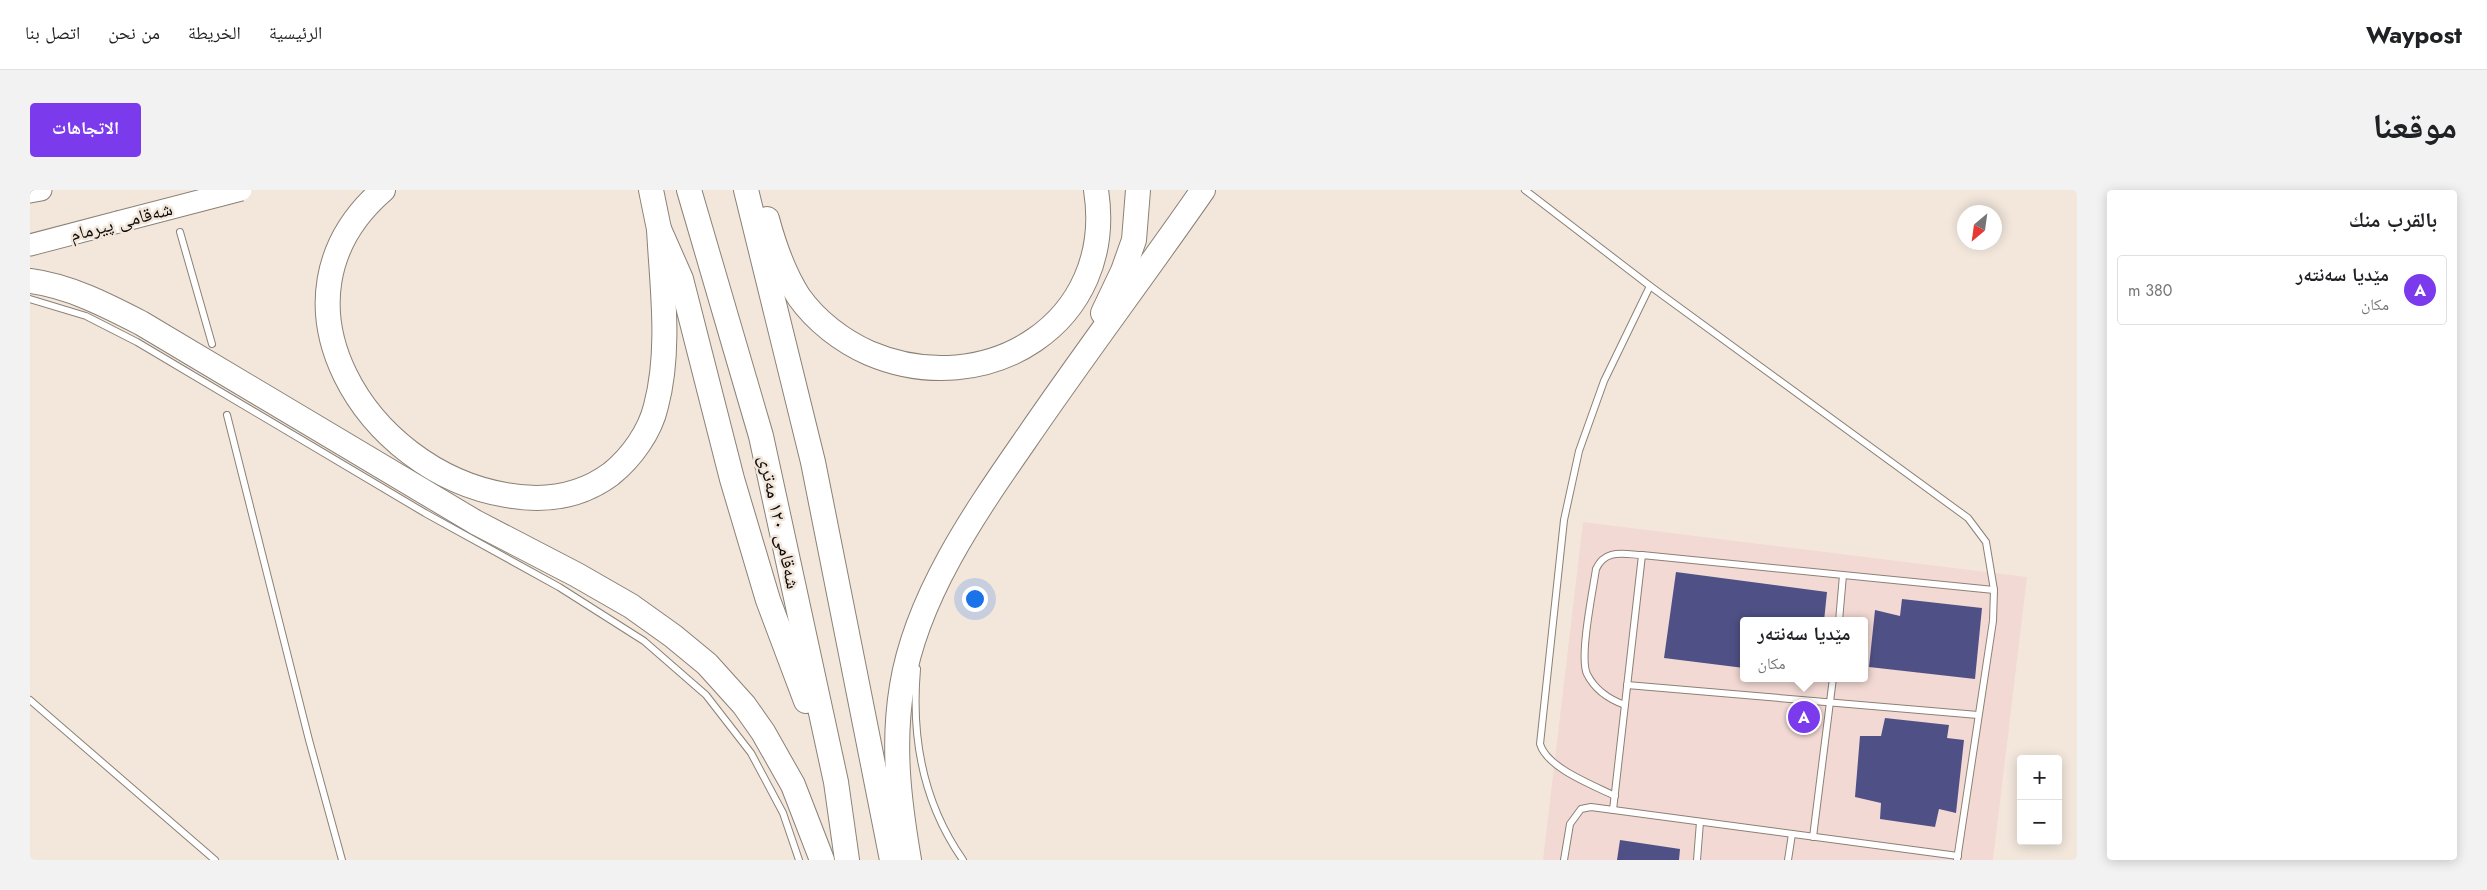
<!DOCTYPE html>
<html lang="ar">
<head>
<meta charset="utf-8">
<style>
  body { margin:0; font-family:Jost,"Noto Naskh Arabic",sans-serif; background:#f2f2f2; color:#202124; direction:rtl }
  .controls { position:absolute; right:15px; bottom:15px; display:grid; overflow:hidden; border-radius:5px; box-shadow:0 2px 12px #0003 }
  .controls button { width:45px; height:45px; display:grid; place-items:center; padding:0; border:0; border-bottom:1px solid #e0e0e0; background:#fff; color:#202124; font:25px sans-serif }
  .compass { position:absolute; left:1927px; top:15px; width:45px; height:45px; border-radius:50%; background:#fff; box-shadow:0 2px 12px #0003; rotate:209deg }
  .you { position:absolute; left:944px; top:408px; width:18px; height:18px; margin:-12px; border:4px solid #fff; border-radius:50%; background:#1a73e8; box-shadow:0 0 0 8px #1a73e833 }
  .badge { display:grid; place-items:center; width:32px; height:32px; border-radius:50%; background:#7c3aed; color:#fff; font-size:16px; font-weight:700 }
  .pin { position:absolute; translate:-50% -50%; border:2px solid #fff; box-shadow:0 1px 5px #0006 }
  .popup { position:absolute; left:1710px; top:427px; width:128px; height:65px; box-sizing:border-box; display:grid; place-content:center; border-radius:5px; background:#fff; filter:drop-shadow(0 1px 4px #0005); font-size:16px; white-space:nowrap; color:#757577 }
  .popup b { font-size:19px; color:#202124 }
  .popup::after { content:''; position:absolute; left:50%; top:100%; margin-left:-10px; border:10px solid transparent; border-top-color:#fff }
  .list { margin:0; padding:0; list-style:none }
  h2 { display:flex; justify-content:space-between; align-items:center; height:65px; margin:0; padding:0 20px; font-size:21px }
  h2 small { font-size:16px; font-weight:400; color:#757577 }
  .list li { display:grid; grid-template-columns:32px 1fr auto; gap:15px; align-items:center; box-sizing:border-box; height:70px; margin:0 10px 10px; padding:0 10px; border:1px solid #e0e0e0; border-radius:5px }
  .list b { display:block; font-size:19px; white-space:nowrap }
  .list p { margin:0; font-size:16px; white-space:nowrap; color:#757577 }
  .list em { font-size:16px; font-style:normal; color:#757577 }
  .map { position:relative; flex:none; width:2047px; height:670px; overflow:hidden; direction:ltr; border-radius:5px }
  header { display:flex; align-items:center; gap:30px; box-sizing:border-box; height:70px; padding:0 25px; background:#fff; border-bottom:1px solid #e0e0e0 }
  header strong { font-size:24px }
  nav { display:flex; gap:28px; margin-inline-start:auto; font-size:18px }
  .intro { display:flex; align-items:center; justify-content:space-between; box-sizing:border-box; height:120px; padding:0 30px }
  h1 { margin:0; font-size:35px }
  .button { padding:12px 22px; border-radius:5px; background:#7c3aed; color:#fff; font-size:18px; font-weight:700 }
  main { display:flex; gap:30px; padding:0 30px }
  aside { flex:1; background:#fff; border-radius:5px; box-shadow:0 2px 12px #0003 }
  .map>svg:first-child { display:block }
  .commercial { fill:#f3d9d3; fill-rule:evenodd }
  .building { fill:#4f5186 }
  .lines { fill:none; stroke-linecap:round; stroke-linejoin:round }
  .service-casing { stroke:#8b8176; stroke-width:8 }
  .trunk-casing { stroke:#8b8176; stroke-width:23 }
  .motorway-casing { stroke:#8b8176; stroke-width:26 }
  .service { stroke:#fff; stroke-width:6 }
  .trunk { stroke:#fff; stroke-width:21 }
  .motorway { stroke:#fff; stroke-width:24 }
  .trunk-bridge-casing { stroke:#8b8176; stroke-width:23; stroke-linecap:butt }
  .trunk-bridge { stroke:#fff; stroke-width:21 }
  .labels { text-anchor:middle; stroke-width:5; stroke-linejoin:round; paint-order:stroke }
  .street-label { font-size:19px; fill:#0e0a07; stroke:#f3e7dc }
</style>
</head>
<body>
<header>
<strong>Waypost</strong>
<nav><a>الرئيسية</a><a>الخريطة</a><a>من نحن</a><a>اتصل بنا</a></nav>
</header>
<div class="intro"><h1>موقعنا</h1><a class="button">الاتجاهات</a></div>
<main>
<aside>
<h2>بالقرب منك<small></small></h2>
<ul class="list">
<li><span class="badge">A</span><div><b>مێدیا سەنتەر</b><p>مكان</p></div><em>380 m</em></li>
</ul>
</aside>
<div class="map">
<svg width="2047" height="670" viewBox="0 0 2047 670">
  <rect width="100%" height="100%" fill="#f3e7dc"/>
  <path class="commercial" d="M1553 332 1997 387 1963 670H1513ZM1714 431H1834V488H1714Z"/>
  <g class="building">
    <polygon points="1646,382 1797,402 1794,431 1714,431 1714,478 1634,468"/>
    <polygon points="1872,409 1952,418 1945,489 1839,477 1845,420 1870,426"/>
    <polygon points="1855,528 1919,535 1917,548 1934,550 1926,623 1909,619 1905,637 1850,629 1851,613 1825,607 1830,546 1851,546"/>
    <polygon points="1590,650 1650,659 1649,670 1587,670"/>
  </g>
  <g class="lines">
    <defs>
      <g id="service">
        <polyline points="1495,0 1620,96 1938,328 1956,352 1964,400 1963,431 1927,670"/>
        <polyline points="150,42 182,154"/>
        <polyline points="0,109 56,126 107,152 395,323 529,397 614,451 676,505 721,563 753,623 769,670"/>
        <polyline points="197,225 279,550 312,670"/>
        <polyline points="1809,431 1813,385"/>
        <path d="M887 479C881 548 893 613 933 670"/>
        <polyline points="1597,495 1948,525"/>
        <polyline points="0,510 185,670"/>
        <path d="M1595 515C1578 509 1565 500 1557 484 1549 467 1563 400 1566 379 1575 359 1592 364 1612 365"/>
        <path d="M1585 606C1563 595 1517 578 1510 554L1534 330 1549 261 1574 191 1620 96"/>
        <polyline points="1583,620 1612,365 1964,400"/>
        <polyline points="1783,647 1803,488"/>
        <polyline points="1534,670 1540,634 1551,619 1561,617 1928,666"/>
        <polyline points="1667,670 1670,632"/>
        <polyline points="1758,670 1762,644"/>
      </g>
      <g id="trunk">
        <polyline points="0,2 11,0"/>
        <polyline points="0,55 88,32"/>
      </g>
      <g id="motorway">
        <path d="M353 0C227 109 337 282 476 305 514 312 550 307 581 284 601 268 620 242 626 216 641 159 632 97 629 39"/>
        <polyline points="621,0 629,39 651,89 702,289 738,410 776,511"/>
        <polyline points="659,0 731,246 806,592 817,670"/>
        <polyline points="716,0 783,272 862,670"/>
        <path d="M737 29C744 55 754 84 769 107 786 131 812 151 839 163 956 213 1087 133 1066 0"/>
        <path d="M0 91C39 96 76 115 111 133L445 332 547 385 601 416 643 446 677 474 714 515 733 542 763 595 792 670"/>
        <polyline points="1073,123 1093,81 1104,50 1108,0"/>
        <path d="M879 670C869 611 862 555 872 496 886 408 944 324 994 252 1052 167 1114 85 1173 0"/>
      </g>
    </defs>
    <use href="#service" class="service-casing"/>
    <use href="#trunk" class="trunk-casing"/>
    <use href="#motorway" class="motorway-casing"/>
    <use href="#service" class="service"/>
    <use href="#trunk" class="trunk"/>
    <use href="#motorway" class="motorway"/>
    <defs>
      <polyline id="trunk-bridge" points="88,32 211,0"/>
    </defs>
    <use href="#trunk-bridge" class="trunk-bridge-casing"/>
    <use href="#trunk-bridge" class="trunk-bridge"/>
  </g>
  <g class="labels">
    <g class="street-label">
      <text transform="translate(91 31) rotate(-15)" y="7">شەقامی پیرمام</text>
      <text transform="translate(750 332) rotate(78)" y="7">شەقامی ١٢٠ مەتری</text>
    </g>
  </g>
</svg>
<div class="controls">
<button>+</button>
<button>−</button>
</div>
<svg class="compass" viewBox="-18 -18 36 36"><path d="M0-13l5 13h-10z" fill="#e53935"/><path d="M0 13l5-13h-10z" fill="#757577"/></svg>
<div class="you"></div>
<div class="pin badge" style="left:1774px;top:527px">A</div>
<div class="popup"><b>مێدیا سەنتەر</b>مكان</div>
</div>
</main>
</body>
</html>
